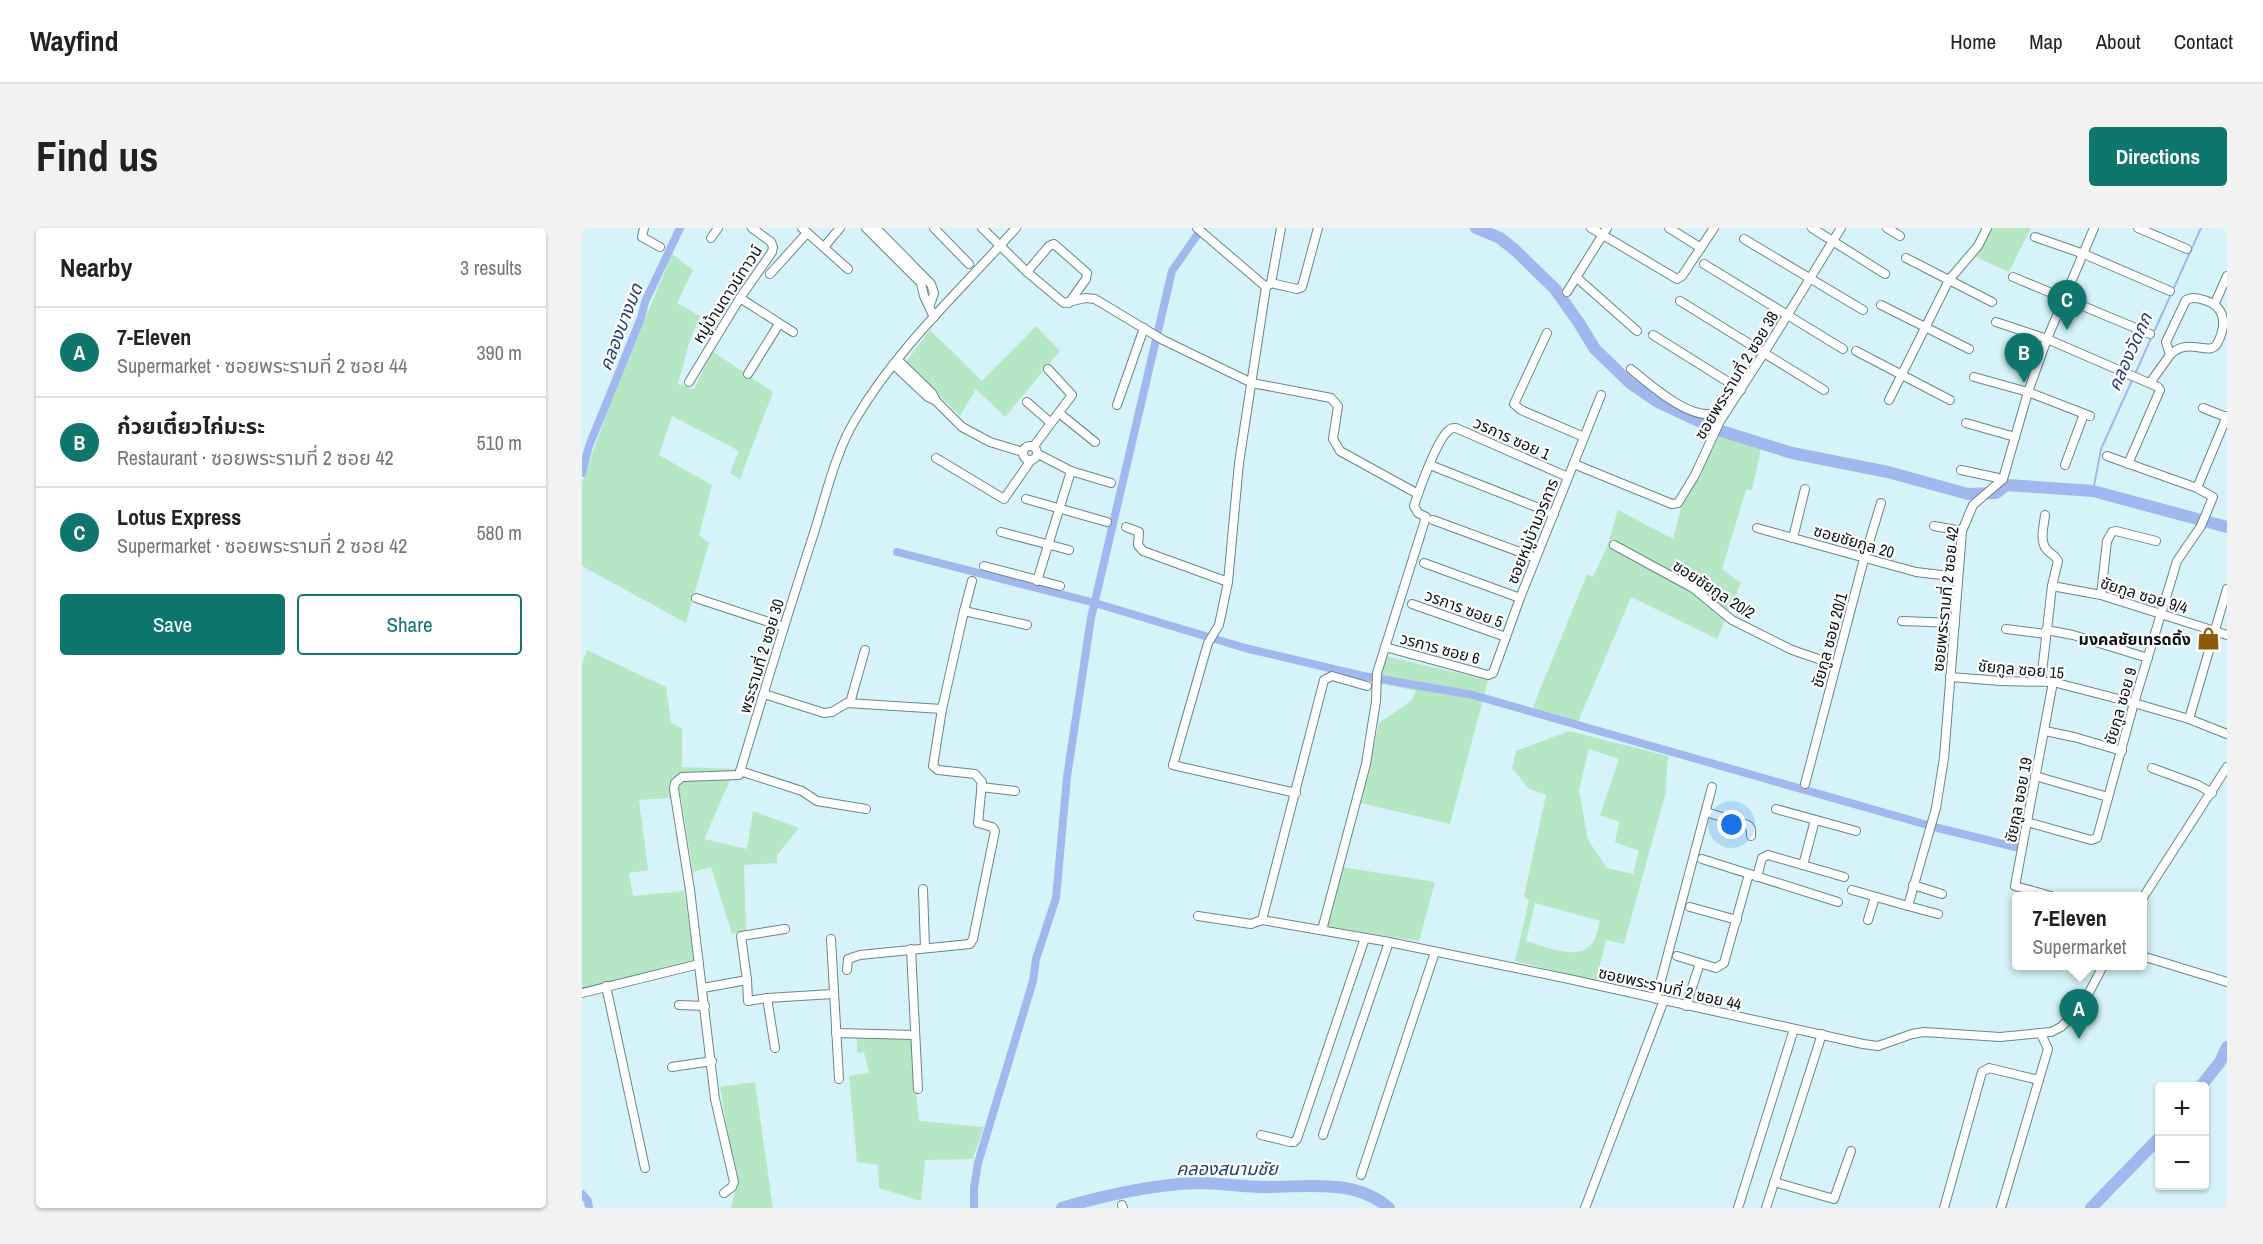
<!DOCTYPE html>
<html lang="en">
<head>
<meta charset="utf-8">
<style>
  body { margin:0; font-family:"Archivo Narrow","Noto Sans Thai",sans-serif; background:#f2f2f2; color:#222 }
  .controls { position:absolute; right:18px; bottom:18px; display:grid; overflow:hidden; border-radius:6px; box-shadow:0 2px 4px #0004 }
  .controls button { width:54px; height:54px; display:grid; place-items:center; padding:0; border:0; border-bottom:2px solid #e0e0e0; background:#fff; color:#222; font:30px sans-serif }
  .you { position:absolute; left:1150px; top:597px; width:21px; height:21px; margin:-15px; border:4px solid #fff; border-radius:50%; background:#1a73e8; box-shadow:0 0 0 9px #1a73e833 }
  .badge { display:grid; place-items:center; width:39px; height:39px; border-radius:50%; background:#0f766e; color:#fff; font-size:20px; font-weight:700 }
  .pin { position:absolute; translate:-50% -50px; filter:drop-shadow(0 2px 3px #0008) }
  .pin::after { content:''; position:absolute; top:32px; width:21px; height:18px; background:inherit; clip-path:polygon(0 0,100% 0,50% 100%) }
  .popup { position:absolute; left:1430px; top:664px; width:135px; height:78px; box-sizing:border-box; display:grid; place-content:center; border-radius:6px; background:#fff; filter:drop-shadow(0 2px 4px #0005); font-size:20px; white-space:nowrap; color:#767676 }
  .popup b { font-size:22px; color:#222 }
  .popup::after { content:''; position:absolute; left:50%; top:100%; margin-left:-12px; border:12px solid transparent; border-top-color:#fff }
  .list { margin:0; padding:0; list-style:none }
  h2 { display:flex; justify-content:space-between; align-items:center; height:78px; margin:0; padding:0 24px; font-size:26px }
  h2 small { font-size:20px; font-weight:400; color:#767676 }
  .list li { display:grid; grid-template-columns:39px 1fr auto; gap:18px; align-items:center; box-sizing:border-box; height:90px; padding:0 24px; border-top:2px solid #e0e0e0 }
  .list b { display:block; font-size:22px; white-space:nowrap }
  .list p { margin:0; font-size:20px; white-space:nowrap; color:#767676 }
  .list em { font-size:20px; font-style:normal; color:#767676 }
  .actions { display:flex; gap:12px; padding:18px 24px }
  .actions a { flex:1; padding:14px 0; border:2px solid #0f766e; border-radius:6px; text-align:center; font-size:21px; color:#0f766e }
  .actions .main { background:#0f766e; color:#fff }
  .map { position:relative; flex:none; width:1645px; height:980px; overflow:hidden; border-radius:6px }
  header { display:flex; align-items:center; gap:36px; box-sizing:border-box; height:84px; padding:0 30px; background:#fff; border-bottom:2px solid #e0e0e0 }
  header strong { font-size:28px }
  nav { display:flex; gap:33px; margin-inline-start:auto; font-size:21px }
  .intro { display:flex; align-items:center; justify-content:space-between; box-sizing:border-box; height:144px; padding:0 36px }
  h1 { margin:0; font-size:42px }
  .button { padding:15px 27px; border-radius:6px; background:#0f766e; color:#fff; font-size:21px; font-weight:700 }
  main { display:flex; gap:36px; padding:0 36px }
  aside { flex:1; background:#fff; border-radius:6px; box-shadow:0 2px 4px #0004 }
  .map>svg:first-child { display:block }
  .green { fill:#b6e7c5; fill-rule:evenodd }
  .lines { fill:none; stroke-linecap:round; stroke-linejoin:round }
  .stream { stroke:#a1b8ee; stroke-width:2 }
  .canal { stroke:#a1b8ee; stroke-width:8 }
  .river { stroke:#a1b8ee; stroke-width:12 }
  .minor-casing { stroke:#6a858a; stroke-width:10 }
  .minor { stroke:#fff; stroke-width:8 }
  .labels { text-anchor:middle; stroke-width:4.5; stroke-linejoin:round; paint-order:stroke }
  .street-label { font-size:16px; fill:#091315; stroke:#fff }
  .poi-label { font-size:16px; font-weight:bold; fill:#091315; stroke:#fff; text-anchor:end }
  .water-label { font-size:18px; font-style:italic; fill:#223a78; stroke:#fff }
</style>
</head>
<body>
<header>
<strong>Wayfind</strong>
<nav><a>Home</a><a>Map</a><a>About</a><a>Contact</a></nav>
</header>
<div class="intro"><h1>Find us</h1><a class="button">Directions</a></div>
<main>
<aside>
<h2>Nearby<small>3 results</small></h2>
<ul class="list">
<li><span class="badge">A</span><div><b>7-Eleven</b><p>Supermarket · ซอยพระรามที่ 2 ซอย 44</p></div><em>390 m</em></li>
<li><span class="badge">B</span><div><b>ก๋วยเตี๋ยวไก่มะระ</b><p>Restaurant · ซอยพระรามที่ 2 ซอย 42</p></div><em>510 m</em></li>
<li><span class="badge">C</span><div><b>Lotus Express</b><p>Supermarket · ซอยพระรามที่ 2 ซอย 42</p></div><em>580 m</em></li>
</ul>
<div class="actions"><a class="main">Save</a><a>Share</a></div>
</aside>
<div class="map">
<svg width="1645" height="980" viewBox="0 0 1645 980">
  <rect width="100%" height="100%" fill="#d5f3f8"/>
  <g class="green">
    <polygon points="1408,0 1449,0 1427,44 1394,29"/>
    <polygon points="90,26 111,42 95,75 118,88 107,115 96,156 112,161 130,123 191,164 158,251 148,245 157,223 90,188 77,227 130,257 117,307 127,315 104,395 0,338 0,255 29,173"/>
    <polygon points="454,98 478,123 423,189 394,161 378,188 324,134 348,102 400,153"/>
    <polygon points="1137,208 1180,216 1170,262 1164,262 1140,341 1159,355 1135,411 1049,369 996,494 949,484 1005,346 1011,349 1025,319 1036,282 1091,311 1099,280 1094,277 1108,264"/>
    <polygon points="5,422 84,459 89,495 100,500 100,539 153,541 122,611 165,621 171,583 217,600 195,627 195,635 162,637 164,703 150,706 129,639 111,644 99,569 57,572 66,642 47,645 51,668 102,663 113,734 0,762 0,436"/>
    <polygon points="803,428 906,452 868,596 779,575 797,495 829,473 834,463 797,455"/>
    <path d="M987 503 1086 528 1083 567 1042 716 1024 712 1014 753 933 733 947 672 942 668 964 567 947 561 930 540 934 523ZM1007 521 1037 531 1018 587 1037 594 1033 614 1057 623 1051 646 1025 640 1006 612 997 562ZM953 675 1018 693C1016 699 1015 707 1012 712 1000 736 963 718 944 713Z"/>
    <polygon points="760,639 853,654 837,713 745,699"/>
    <polygon points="275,810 329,811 337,893 402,899 391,931 343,932 339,973 297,960 296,937 275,934 267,848 287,845 282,824 275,825"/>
    <polygon points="173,854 191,980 149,980 154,959 138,859"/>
  </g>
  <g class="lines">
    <polyline class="stream" points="1511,263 1519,221 1619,0"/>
    <g class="canal">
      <polyline points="0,245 7,218 59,90 63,74 98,0"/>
      <polyline points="315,324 513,375 663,420 781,448 891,467 1356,600 1433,619"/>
      <polyline points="0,966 6,973 7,980"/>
      <polyline points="392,980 392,960 396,935 451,753 454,731 474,670 485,549 509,390 590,43 620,0"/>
    </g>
    <g class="river">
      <polyline points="894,0 918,10 934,23 973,61 997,95 1013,121 1048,155 1076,174 1136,202 1210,225 1306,244 1386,266 1414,265 1425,257 1511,263 1645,299"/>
      <polyline points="1619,858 1638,834 1645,819"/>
      <path d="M480 980C518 968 575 956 615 955 638 955 661 959 684 959 726 959 772 950 807 980"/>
      <polyline points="1509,980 1578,909"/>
    </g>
    <defs>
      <g id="minor">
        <polyline points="62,0 60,9 78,19"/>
        <polyline points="220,0 266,41"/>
        <polyline points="284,0 339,55 342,68 352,89"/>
        <polyline points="294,0 349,56 352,65 348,77"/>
        <polyline points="352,0 387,36"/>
        <polyline points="400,0 445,44 482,75 503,70 513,71 581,112 670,155 749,170 756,178 751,211 758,223 836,266"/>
        <polyline points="615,0 684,59"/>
        <polyline points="699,0 689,55 684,59 657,235 646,354 637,397 626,415 591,537 714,565"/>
        <polyline points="1009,0 1095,51 1100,48 1132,0"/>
        <polyline points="1087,0 1119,20"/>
        <polyline points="1230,0 1303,46"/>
        <polyline points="1305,0 1318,8"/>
        <polyline points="1556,0 1605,21"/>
        <polyline points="1453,9 1502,26 1588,63"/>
        <polyline points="129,10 136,0"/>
        <polyline points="1162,11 1281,82"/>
        <polyline points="242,19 258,0"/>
        <polyline points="1324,30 1410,74"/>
        <polyline points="1122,36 1261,121"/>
        <polyline points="445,44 467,18 472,16 505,45 504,51 487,75"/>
        <polyline points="188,46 225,5"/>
        <polyline points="994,49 1055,103"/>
        <polyline points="1431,49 1568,106"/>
        <polyline points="689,55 715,61 720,59 736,0"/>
        <polyline points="985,64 1025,0"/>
        <polyline points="158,70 211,104"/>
        <polyline points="1098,73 1242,162"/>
        <polyline points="1633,75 1645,48"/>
        <polyline points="1299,77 1387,121"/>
        <polyline points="1414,94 1465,111 1576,159 1578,162 1546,236"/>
        <polyline points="965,105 932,176 939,182 1002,209"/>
        <polyline points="1071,107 1159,162"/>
        <polyline points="1274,123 1368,172"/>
        <polyline points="316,132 350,165 354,173 380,199 408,214 441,224"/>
        <polyline points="312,137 346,169 354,173"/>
        <path d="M1049 141C1067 156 1102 187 1126 186 1132 186 1139 183 1145 182"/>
        <polyline points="166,146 197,96"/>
        <polyline points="1392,149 1446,164 1508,188"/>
        <polyline points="107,154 158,70 190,24 191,19 189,14 170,0"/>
        <path d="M1568 155 1588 127 1584 114 1604 72C1611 69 1615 70 1622 72 1644 78 1645 97 1635 116 1627 129 1606 108 1588 127"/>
        <polyline points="1307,172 1367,52 1396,18 1405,0"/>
        <polyline points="445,174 469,195"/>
        <polyline points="535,177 562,100"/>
        <polyline points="1621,180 1644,189"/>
        <polyline points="477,185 513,214"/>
        <polyline points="1384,195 1433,209"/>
        <circle cx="448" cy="225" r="7"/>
        <polyline points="452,218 490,167 466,141"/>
        <polyline points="456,226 489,243 529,255"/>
        <polyline points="354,230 422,271 449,232"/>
        <polyline points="992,236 1090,276 1096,275 1113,247 1138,193 1182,125 1259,0"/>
        <polyline points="848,237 972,286"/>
        <polyline points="1483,237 1502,186"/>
        <polyline points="1379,242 1421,251"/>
        <polyline points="1615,260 1645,188"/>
        <polyline points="1223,261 1211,310 1334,344 1376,349"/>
        <polyline points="444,271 525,294"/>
        <polyline points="851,292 954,330"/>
        <polyline points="1352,298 1380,303"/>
        <polyline points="544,299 557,304 556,317 561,323 646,354"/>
        <polyline points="1175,300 1211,310"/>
        <polyline points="419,304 487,322"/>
        <polyline points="1032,317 1111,360 1150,392 1210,422 1254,437"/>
        <polyline points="842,335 938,370"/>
        <polyline points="402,338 478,358"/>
        <polyline points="455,353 489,243"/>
        <polyline points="1470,358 1519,367 1645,407"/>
        <polyline points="1519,367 1525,313 1530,304 1534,303 1574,313"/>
        <polyline points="114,370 202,399"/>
        <polyline points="830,376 924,409"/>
        <polyline points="382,383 390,353"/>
        <polyline points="1320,393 1373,395"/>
        <polyline points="1424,401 1464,406"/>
        <polyline points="1464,402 1491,407 1566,430"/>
        <polyline points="803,419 906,447 911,445 938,370 1019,167"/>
        <polyline points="1368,449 1419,453 1471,454 1552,475 1607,491 1645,506"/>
        <path d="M1459 453 1470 358 1476 333C1473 327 1470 327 1465 322 1457 313 1462 298 1463 287"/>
        <polyline points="182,466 242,485 250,484 265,475 360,481 351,538 356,542 393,546 400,554 396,595 410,599 413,603 391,711 388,716 278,727 266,731 265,742"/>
        <polyline points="268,475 283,422"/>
        <polyline points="360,481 382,383 445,397"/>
        <polyline points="1607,491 1645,361"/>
        <polyline points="1463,503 1492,509 1540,523"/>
        <polyline points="1570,540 1616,557 1630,565"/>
        <polyline points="158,543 220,563 235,573 284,581"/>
        <polyline points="1453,548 1526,569"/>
        <polyline points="1223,556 1282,331 1299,275"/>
        <polyline points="399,559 433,563"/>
        <polyline points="1194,581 1274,603"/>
        <polyline points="1124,584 1166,597 1169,601 1169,608"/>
        <polyline points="1445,594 1509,612 1515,610 1552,475 1595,333 1619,298 1631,269 1615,260 1525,228"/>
        <polyline points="1120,631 1256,674"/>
        <polyline points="1221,637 1233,592"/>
        <polyline points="1175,649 1180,630 1186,627 1262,649"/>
        <polyline points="1331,657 1360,666"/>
        <polyline points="341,661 343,720"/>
        <polyline points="1270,662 1326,678 1354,580 1362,530 1380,303 1391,277 1421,251 1446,164 1465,111 1512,0"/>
        <polyline points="1469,668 1433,658 1471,454"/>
        <polyline points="1560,671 1645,539"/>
        <polyline points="1326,678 1356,686"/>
        <polyline points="1108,679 1155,692"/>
        <polyline points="616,688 669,696 680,692 807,714 987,751 1281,816 1296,818 1330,806 1342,804 1418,809 1469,804 1479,799 1500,778 1521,738"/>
        <polyline points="680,692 742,452 750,448 785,458"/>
        <polyline points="1286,692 1293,669"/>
        <path d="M740 702 784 536 794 473 795 445 844 289 836 285 832 278C837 262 855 212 866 203 869 200 870 200 874 200L986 249"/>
        <polyline points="249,711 257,851"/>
        <polyline points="329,721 336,861"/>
        <polyline points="1095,728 1134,740 1142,735 1167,646"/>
        <polyline points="1560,728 1645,754"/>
        <polyline points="165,752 166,773 185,770 193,820"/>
        <polyline points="24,758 63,940"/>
        <polyline points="121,760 165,752 159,708 203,701"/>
        <polyline points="0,765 117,736"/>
        <polyline points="185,770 251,766"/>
        <polyline points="1074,771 1130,559"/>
        <polyline points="97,777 123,778"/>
        <polyline points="1104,778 1118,735"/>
        <polyline points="254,805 333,807"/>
        <polyline points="90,839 130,833"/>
        <polyline points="679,907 708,914 712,914 715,911 783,710"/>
        <polyline points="741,907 807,714"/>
        <polyline points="779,947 853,724"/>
        <polyline points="1192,954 1252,971 1269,923"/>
        <path d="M142 965 150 959 152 954 133 871 108 662 92 561 93 555 100 549 157 547C181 467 205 387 231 308 243 271 253 225 273 192 315 120 379 62 434 0"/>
        <polyline points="540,977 541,980"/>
        <polyline points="1003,980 1082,772"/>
        <polyline points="1156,980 1212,801"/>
        <polyline points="1184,980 1240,806"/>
        <polyline points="1362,980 1400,844 1407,840 1457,852"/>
        <polyline points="1419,980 1466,821 1459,806"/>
      </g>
    </defs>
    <use href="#minor" class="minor-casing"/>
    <use href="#minor" class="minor"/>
  </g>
  <defs>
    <symbol id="shop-bare" viewBox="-9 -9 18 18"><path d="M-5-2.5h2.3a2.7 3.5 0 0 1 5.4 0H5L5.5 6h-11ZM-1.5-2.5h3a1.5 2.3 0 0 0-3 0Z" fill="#8d5a07" stroke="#fff" stroke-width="2.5" paint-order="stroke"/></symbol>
  </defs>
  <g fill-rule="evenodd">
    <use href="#shop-bare" x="1610" y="394" width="33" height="33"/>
  </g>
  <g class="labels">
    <g class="street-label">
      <text transform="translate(145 66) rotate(-57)" y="6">หมู่บ้านดาวน์ทาวน์</text>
      <text transform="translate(1154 147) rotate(-59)" y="6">ซอยพระรามที่ 2 ซอย 38</text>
      <text transform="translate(930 210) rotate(24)" y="6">วรการ ซอย 1</text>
      <text transform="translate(950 303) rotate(-68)" y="6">ซอยหมู่บ้านวรการ</text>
      <text transform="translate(1272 313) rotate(16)" y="6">ซอยชัยกูล 20</text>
      <text transform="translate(1132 361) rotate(33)" y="6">ซอยชัยกูล 20/2</text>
      <text transform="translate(1562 367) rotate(17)" y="6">ชัยกูล ซอย 9/4</text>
      <text transform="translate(1363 371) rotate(-84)" y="6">ซอยพระรามที่ 2 ซอย 42</text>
      <text transform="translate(882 380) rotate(20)" y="6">วรการ ซอย 5</text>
      <text transform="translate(1247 412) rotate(-75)" y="6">ชัยกูล ซอย 20/1</text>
      <text transform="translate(858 420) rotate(15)" y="6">วรการ ซอย 6</text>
      <text transform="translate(179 428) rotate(-73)" y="6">พระรามที่ 2 ซอย 30</text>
      <text transform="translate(1439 441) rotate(5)" y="6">ชัยกูล ซอย 15</text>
      <text transform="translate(1538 478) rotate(-74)" y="6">ชัยกูล ซอย 9</text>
      <text transform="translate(1436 572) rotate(-79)" y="6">ชัยกูล ซอย 19</text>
      <text transform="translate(1088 760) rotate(13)" y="6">ซอยพระรามที่ 2 ซอย 44</text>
    </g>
    <g class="poi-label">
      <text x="1609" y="417">มงคลชัยเทรดดิ้ง</text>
    </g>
    <g class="water-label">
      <text transform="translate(39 99) rotate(-69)" y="6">คลองบางมด</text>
      <text transform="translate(1548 124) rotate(-66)" y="6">คลองวัดกก</text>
      <text x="645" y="947">คลองสนามชัย</text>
    </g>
  </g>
</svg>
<div class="controls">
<button>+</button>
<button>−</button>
</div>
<div class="you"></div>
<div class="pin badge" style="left:1497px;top:811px">A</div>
<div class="popup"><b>7-Eleven</b>Supermarket</div>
<div class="pin badge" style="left:1442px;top:155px">B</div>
<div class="pin badge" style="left:1485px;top:102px">C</div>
</div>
</main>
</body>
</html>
